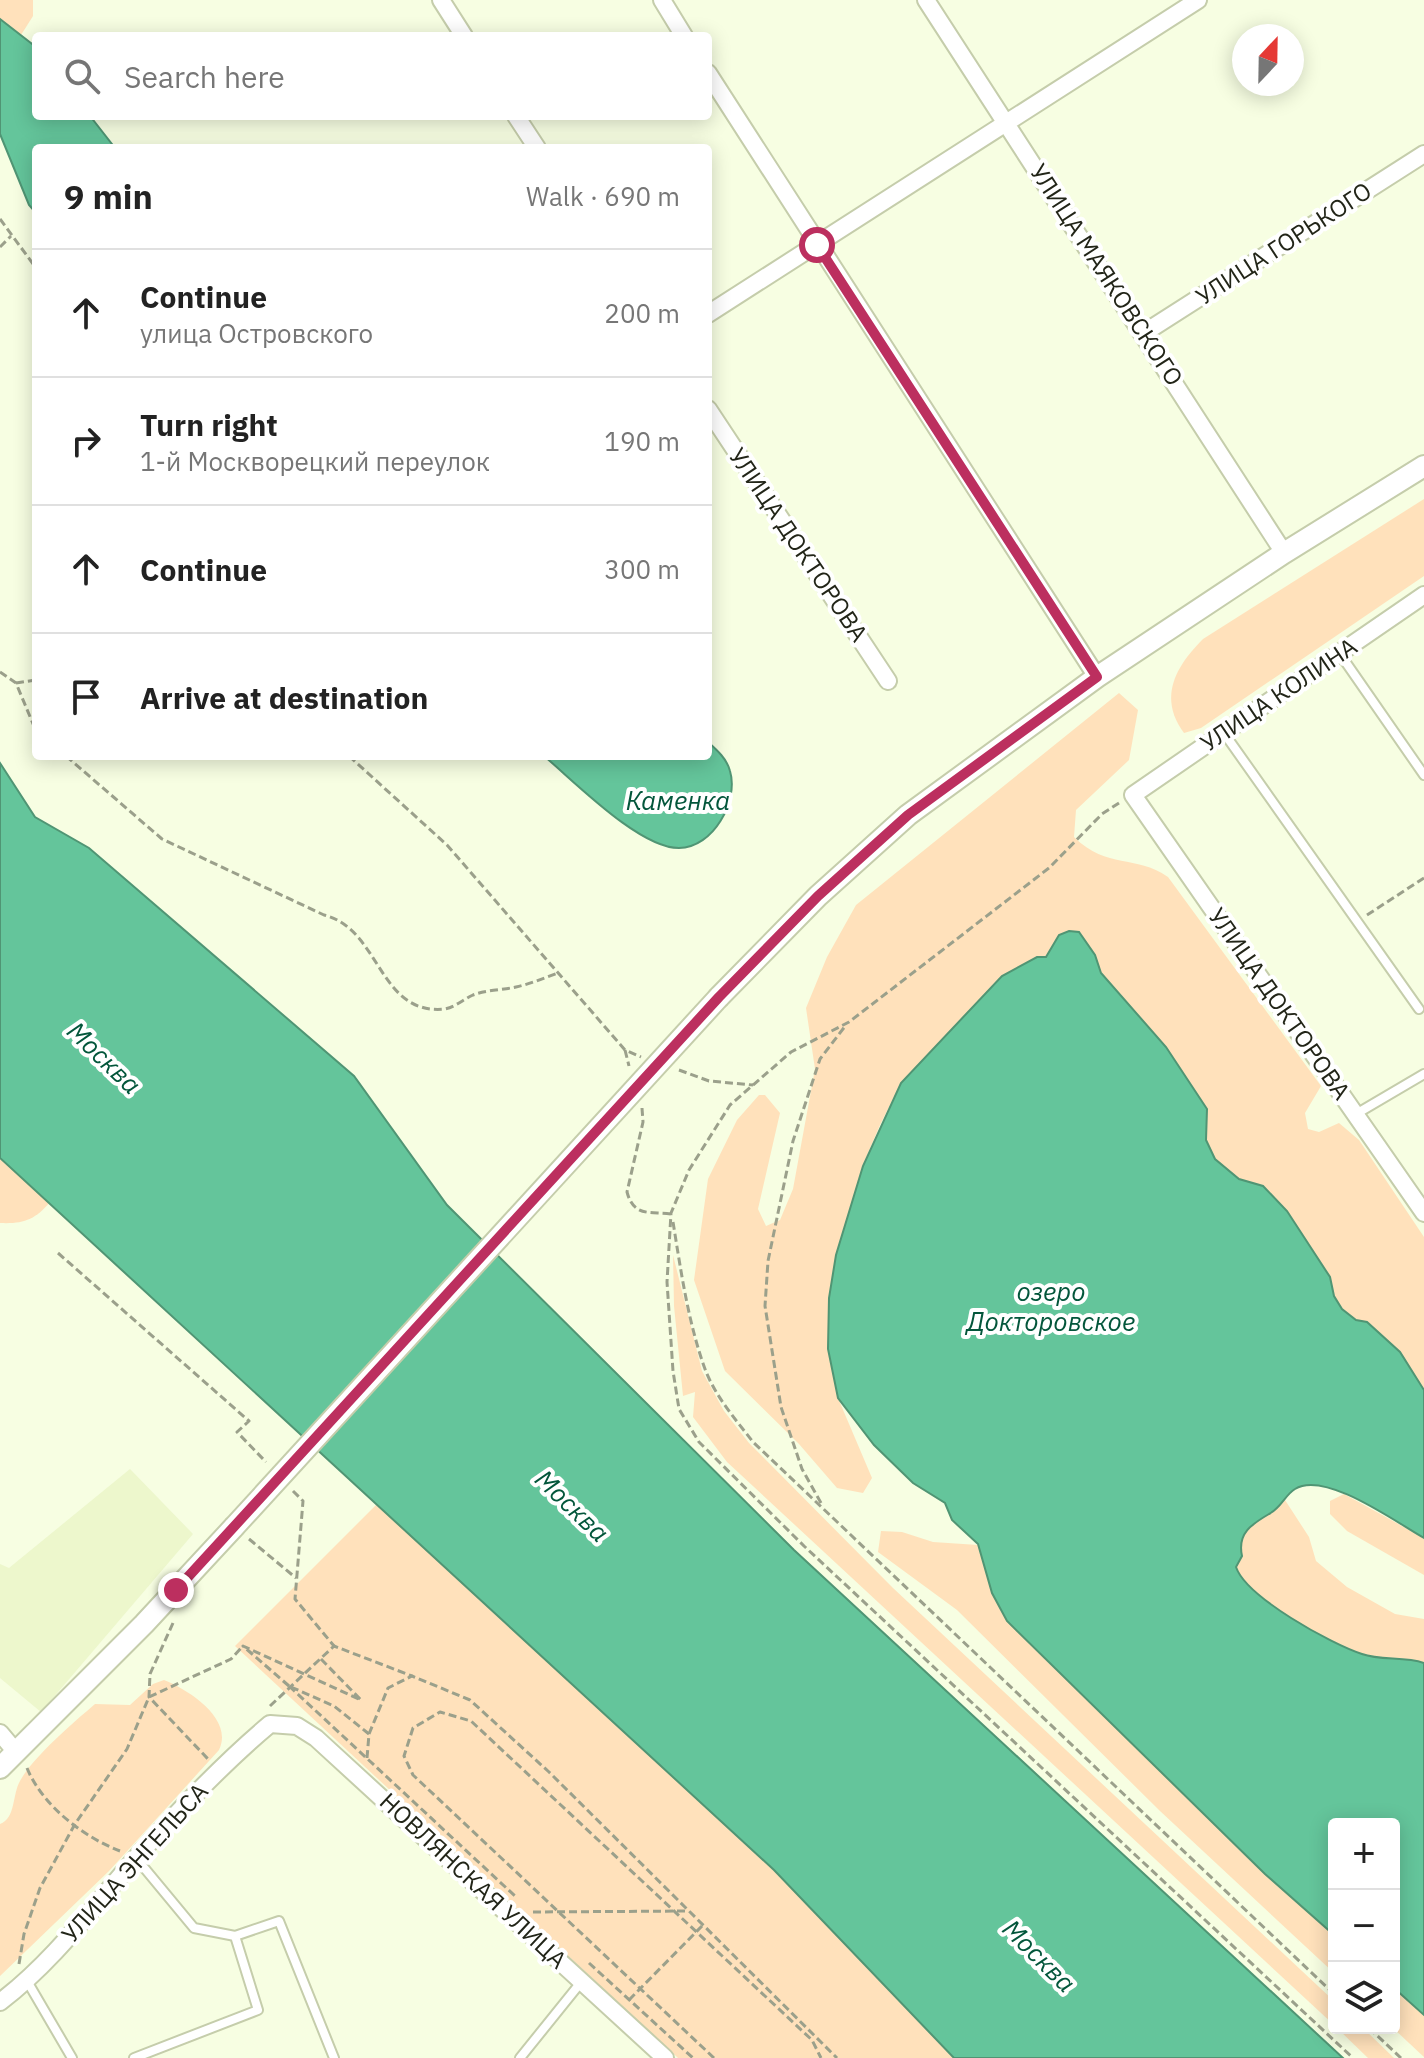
<!DOCTYPE html>
<html lang="en">
<head>
<meta charset="utf-8">
<style>
  body { margin:0; font-family:"IBM Plex Sans",sans-serif; background:#f6f6f6; color:#222 }
  .controls { position:absolute; right:24px; bottom:24px; display:grid; overflow:hidden; border-radius:8px; box-shadow:0 4px 20px #0003 }
  .controls button { width:72px; height:72px; display:grid; place-items:center; padding:0; border:0; border-bottom:2px solid #e0e0e0; background:#fff; color:#222; font:40px sans-serif }
  .compass { position:absolute; left:1232px; top:24px; width:72px; height:72px; border-radius:50%; background:#fff; box-shadow:0 4px 20px #0003; rotate:22deg }
  .stop { position:absolute; width:24px; height:24px; margin:-18px; border:6px solid #bc2f5f; border-radius:50%; background:#fff }
  .stop.end { background:#bc2f5f; border-color:#fff; box-shadow:0 2px 8px #0008 }
  .list { margin:0; padding:0; list-style:none }
  h2 { display:flex; justify-content:space-between; align-items:center; height:104px; margin:0; padding:0 32px; font-size:34px }
  h2 small { font-size:26px; font-weight:400; color:#767676 }
  .list li { display:grid; grid-template-columns:52px 1fr auto; gap:24px; align-items:center; box-sizing:border-box; height:128px; padding:0 32px; border-top:2px solid #e0e0e0 }
  .list b { display:block; font-size:30px; white-space:nowrap }
  .list p { margin:0; font-size:26px; white-space:nowrap; color:#767676 }
  .list em { font-size:26px; font-style:normal; color:#767676 }
  .icon { flex:none; width:44px; height:44px; fill:none; stroke:currentColor; stroke-width:2; stroke-linecap:round; stroke-linejoin:round }
  .map { position:relative; flex:none; width:1424px; height:2058px; overflow:hidden }
  .search { position:absolute; background:#fff; box-shadow:0 4px 20px #0003; left:32px; top:32px; width:680px; height:88px; display:flex; align-items:center; gap:20px; box-sizing:border-box; padding:0 28px; border-radius:8px; color:#767676; font-size:30px }
  .panel { position:absolute; background:#fff; box-shadow:0 4px 20px #0003; left:32px; top:144px; width:680px; height:616px; border-radius:8px }
  .map>svg:first-child { display:block }
  .built { fill:#edf7cc }
  .green { fill:#ffe1bb }
  .water { fill:#64c59b; stroke:#509574; stroke-width:2 }
  .lines { fill:none; stroke-linecap:round; stroke-linejoin:round }
  .service-casing { stroke:#c5cdab; stroke-width:12 }
  .minor-casing { stroke:#c5cdab; stroke-width:20 }
  .tertiary-casing { stroke:#c5cdab; stroke-width:24 }
  .path { stroke:#9ba08b; stroke-width:3; stroke-dasharray:8 4; stroke-linecap:butt }
  .service { stroke:#fff; stroke-width:8 }
  .minor { stroke:#fff; stroke-width:16 }
  .tertiary { stroke:#fff; stroke-width:20 }
  .tertiary-bridge-casing { stroke:#c5cdab; stroke-width:24; stroke-linecap:butt }
  .path-bridge { stroke:#9ba08b; stroke-width:3; stroke-dasharray:8 4; stroke-linecap:butt }
  .tertiary-bridge { stroke:#fff; stroke-width:20 }
  .route { stroke:#bc2f5f; stroke-width:10 }
  .labels { text-anchor:middle; stroke-width:8; stroke-linejoin:round; paint-order:stroke }
  .street-label { font-size:24px; fill:#222518; stroke:#fff }
  .water-label { font-size:26px; font-style:italic; fill:#03563b; stroke:#fff }
</style>
</head>
<body>
<div class="map">
<svg width="1424" height="2058" viewBox="0 0 1424 2058">
  <rect width="100%" height="100%" fill="#f7fee2"/>
  <polygon class="built" points="130,1469 193,1534 41,1712 0,1678 0,1564 9,1568"/>
  <g class="green">
    <polygon points="0,0 33,0 33,16 21,35 0,19"/>
    <path d="M1424 499V576L1201 728 1184 733C1158 698 1175 667 1203 639Z"/>
    <path d="M1119 693 1138 710 1129 760 1076 810 1074 837C1108 870 1135 854 1168 877L1321 1086 1305 1113 1308 1129 1319 1132 1339 1123 1359 1140 1424 1237V1390L1400 1352 1367 1322 1356 1320 1342 1309 1334 1296 1330 1276 1287 1211 1263 1186 1239 1179 1215 1159 1206 1140 1207 1108 1166 1047 1101 973 1095 955 1046 957 1002 976 901 1083 880 1125 863 1165 836 1255 829 1298 838 1398 872 1478 863 1493 837 1488 799 1444 725 1371 694 1280 708 1179 737 1120 759 1095H765L780 1113 758 1209 766 1226 780 1220 793 1189 815 1069 806 1008 827 957 856 905Z"/>
    <path d="M0 1158 50 1202C35 1220 23 1224 0 1223Z"/>
    <polygon points="673,1255 702,1371 724,1411 749,1443 893,1588 1334,2001 1334,2025 727,1462 693,1417 695,1392 683,1396 674,1306"/>
    <polygon points="1344,1494 1424,1538 1424,1575 1347,1531 1330,1514 1330,1501"/>
    <path d="M1285 1500 1309 1537 1316 1561 1347 1587 1395 1614 1424 1619V1663C1404 1658 1381 1661 1362 1654 1331 1644 1246 1597 1236 1567L1242 1556C1235 1523 1268 1519 1285 1500Z"/>
    <polygon points="377,1504 774,1870 954,2058 678,2058 235,1646"/>
    <polygon points="881,1531 902,1532 933,1542 978,1545 992,1593 1007,1621 1265,1874 1334,1935 1334,1973 1160,1811 957,1610 878,1552"/>
    <path d="M164 1680C189 1690 234 1719 219 1750L109 1871 0 1976V1824C16 1818 12 1795 20 1781 34 1756 73 1723 95 1704L130 1705 153 1684Z"/>
    <polygon points="1394,1988 1424,2015 1424,2057 1393,2028"/>
    <polygon points="1337,2028 1363,2028 1394,2058 1368,2058"/>
  </g>
  <g class="water">
    <polygon points="0,19 36,47 36,116 90,116 115,148 36,148 36,213 29,205 0,134"/>
    <path d="M708 742C717 750 727 759 730 771 739 801 713 848 679 848 639 848 574 781 544 756H708Z"/>
    <polygon points="0,763 35,817 89,848 354,1076 447,1205 794,1550 1343,2058 954,2058 774,1870 0,1158"/>
    <path d="M1069 931 1079 932 1095 955 1101 973 1166 1047 1207 1109 1206 1140 1215 1159 1239 1179 1263 1186 1287 1211 1330 1277 1334 1296 1342 1309 1356 1320 1367 1322 1400 1352 1424 1390V1538C1397 1523 1325 1470 1295 1489 1285 1495 1281 1508 1269 1514 1252 1524 1237 1533 1242 1556L1236 1567C1246 1597 1331 1644 1362 1654 1381 1661 1404 1656 1424 1663V2015L1394 1988V1824H1334V1935L1265 1874 1007 1621 992 1593 978 1544 952 1520 945 1503 913 1483 874 1445 838 1398 828 1349 829 1298 836 1255 863 1166 901 1083 1002 976 1037 957H1046L1059 935Z"/>
  </g>
  <g class="lines">
    <defs>
      <g id="service">
        <polyline points="1340,654 1424,775"/>
        <polyline points="1224,733 1419,1009"/>
        <polyline points="1356,1114 1424,1074"/>
        <polyline points="136,1858 194,1928 235,1936 279,1921 334,2058"/>
        <polyline points="27,1981 72,2058"/>
        <polyline points="134,2058 258,2010 235,1936"/>
        <polyline points="520,2058 582,1981"/>
      </g>
      <g id="minor">
        <polyline points="441,0 464,36"/>
        <polyline points="662,0 684,36"/>
        <polyline points="926,0 1284,553"/>
        <polyline points="708,73 1097,677"/>
        <polyline points="516,116 537,148"/>
        <polyline points="708,314 1198,0"/>
        <polyline points="1144,333 1424,154"/>
        <polyline points="708,409 888,681"/>
        <polyline points="1424,595 1133,795 1424,1213"/>
        <polyline points="0,1733 16,1752"/>
        <path d="M0 2002C53 1962 92 1908 135 1859 177 1812 222 1764 270 1724L297 1726 316 1738 665 2058"/>
      </g>
      <g id="tertiary">
        <polyline points="719,997 818,896 908,815 1097,677 1284,553 1424,466"/>
        <polyline points="0,1768 144,1624 234,1527"/>
      </g>
    </defs>
    <use href="#service" class="service-casing"/>
    <use href="#minor" class="minor-casing"/>
    <use href="#tertiary" class="tertiary-casing"/>
    <g class="path">
      <polyline points="0,219 36,268"/>
      <polyline points="0,247 11,236"/>
      <polyline points="0,672 16,683 36,731"/>
      <polyline points="16,683 36,680"/>
      <path d="M66 756 162 839 324 915C381 929 378 1016 445 1009 455 1007 464 999 473 995 486 990 502 990 516 987 530 984 544 978 558 973"/>
      <polyline points="349,756 447,845 625,1050 641,1057"/>
      <polyline points="1119,803 1102,814 1049,868 849,1022 791,1052 730,1105 689,1170 671,1213 667,1282 673,1371 679,1409 699,1442 804,1546 1353,2058"/>
      <polyline points="1367,915 1424,878"/>
      <polyline points="625,1050 629,1066"/>
      <polyline points="679,1070 709,1081 753,1085"/>
      <path d="M642 1108 643 1122 627 1192C634 1218 651 1211 671 1214"/>
      <path d="M673 1222C681 1271 688 1322 705 1369 715 1396 736 1420 753 1442L1334 1994"/>
      <polyline points="58,1253 249,1421 237,1432 266,1462"/>
      <polyline points="293,1491 303,1501 295,1599 334,1646"/>
      <polyline points="821,1503 802,1469 781,1407 765,1306 768,1261 793,1141 820,1059 846,1025"/>
      <polyline points="249,1539 296,1578"/>
      <polyline points="173,1623 150,1674 149,1697 208,1759"/>
      <polyline points="289,1686 515,1896"/>
      <polyline points="291,1687 334,1706 369,1734"/>
      <polyline points="270,1706 334,1646 412,1676"/>
      <polyline points="367,1758 369,1734 388,1688 412,1676 470,1700 549,1772 837,2058"/>
      <path d="M27 1768C42 1805 83 1837 120 1851"/>
      <polyline points="533,1912 687,1911"/>
      <polyline points="589,1963 693,2058"/>
      <polyline points="19,1964 24,1934 40,1888 75,1824 127,1749 149,1697 231,1659 243,1646"/>
      <polyline points="629,2000 702,1926"/>
      <polyline points="1369,2028 1401,2058"/>
      <polyline points="714,2058 413,1775 404,1756 413,1728 440,1712 471,1721 812,2040 821,2058"/>
    </g>
    <use href="#service" class="service"/>
    <use href="#minor" class="minor"/>
    <use href="#tertiary" class="tertiary"/>
    <defs>
      <polyline id="tertiary-bridge" points="234,1527 719,997"/>
    </defs>
    <use href="#tertiary-bridge" class="tertiary-bridge-casing"/>
    <polyline class="path-bridge" points="289,1686 243,1646 361,1700 320,1658"/>
    <use href="#tertiary-bridge" class="tertiary-bridge"/>
  </g>
  <g class="lines">
    <polyline class="route" points="176,1590 719,997 818,896 908,815 1097,677 817,245"/>
  </g>
  <g class="labels">
    <g class="street-label">
      <text transform="translate(1284 244) rotate(-33)" y="8">УЛИЦА ГОРЬКОГО</text>
      <text transform="translate(1106 275) rotate(57)" y="8">УЛИЦА МАЯКОВСКОГО</text>
      <text transform="translate(798 545) rotate(56)" y="8">УЛИЦА ДОКТОРОВА</text>
      <text transform="translate(1279 695) rotate(-34)" y="8">УЛИЦА КОЛИНА</text>
      <text transform="translate(1279 1004) rotate(55)" y="8">УЛИЦА ДОКТОРОВА</text>
      <text transform="translate(135 1863) rotate(-48)" y="8">УЛИЦА ЭНГЕЛЬСА</text>
      <text transform="translate(473 1881) rotate(43)" y="8">НОВЛЯНСКАЯ УЛИЦА</text>
    </g>
    <g class="water-label">
      <text x="678" y="810">Каменка</text>
      <text transform="translate(104 1058) rotate(44)" y="9">Москва</text>
      <text x="1051" y="1301">озеро<tspan x="1051" dy="30">Докторовское</tspan></text>
      <text transform="translate(572 1506) rotate(44)" y="9">Москва</text>
      <text transform="translate(1039 1956) rotate(45)" y="9">Москва</text>
    </g>
  </g>
</svg>
<div class="controls">
<button>+</button>
<button>−</button>
<button><svg class="icon" aria-label="layers" viewBox="0 0 24 24"><path d="M12 4l9 5-9 5-9-5zM3 14l9 5 9-5"/></svg></button>
</div>
<svg class="compass" viewBox="-18 -18 36 36"><path d="M0-13l5 13h-10z" fill="#e53935"/><path d="M0 13l5-13h-10z" fill="#767676"/></svg>
<div class="stop" style="left:817px;top:245px"></div>
<div class="stop end" style="left:176px;top:1590px"></div>
<div class="search"><svg class="icon" aria-label="search" viewBox="0 0 24 24"><circle cx="10" cy="10" r="6"/><path d="M15 15l6 6"/></svg>Search here</div>
<section class="panel">
<h2>9 min<small>Walk · 690 m</small></h2>
<ul class="list">
<li><svg class="icon" aria-label="ahead" viewBox="0 0 24 24"><path d="M12 20V5M6 11l6-6 6 6"/></svg><div><b>Continue</b><p>улица Островского</p></div><em>200 m</em></li>
<li><svg class="icon" aria-label="right" viewBox="0 0 24 24"><path d="M7 20v-9h11M14 6l5 5-5 5"/></svg><div><b>Turn right</b><p>1-й Москворецкий переулок</p></div><em>190 m</em></li>
<li><svg class="icon" aria-label="ahead" viewBox="0 0 24 24"><path d="M12 20V5M6 11l6-6 6 6"/></svg><div><b>Continue</b></div><em>300 m</em></li>
<li><svg class="icon" aria-label="arrive" viewBox="0 0 24 24"><path d="M6 21V4h12l-3 4 3 4H6"/></svg><div><b>Arrive at destination</b></div></li>
</ul>
</section>
</div>
</body>
</html>
